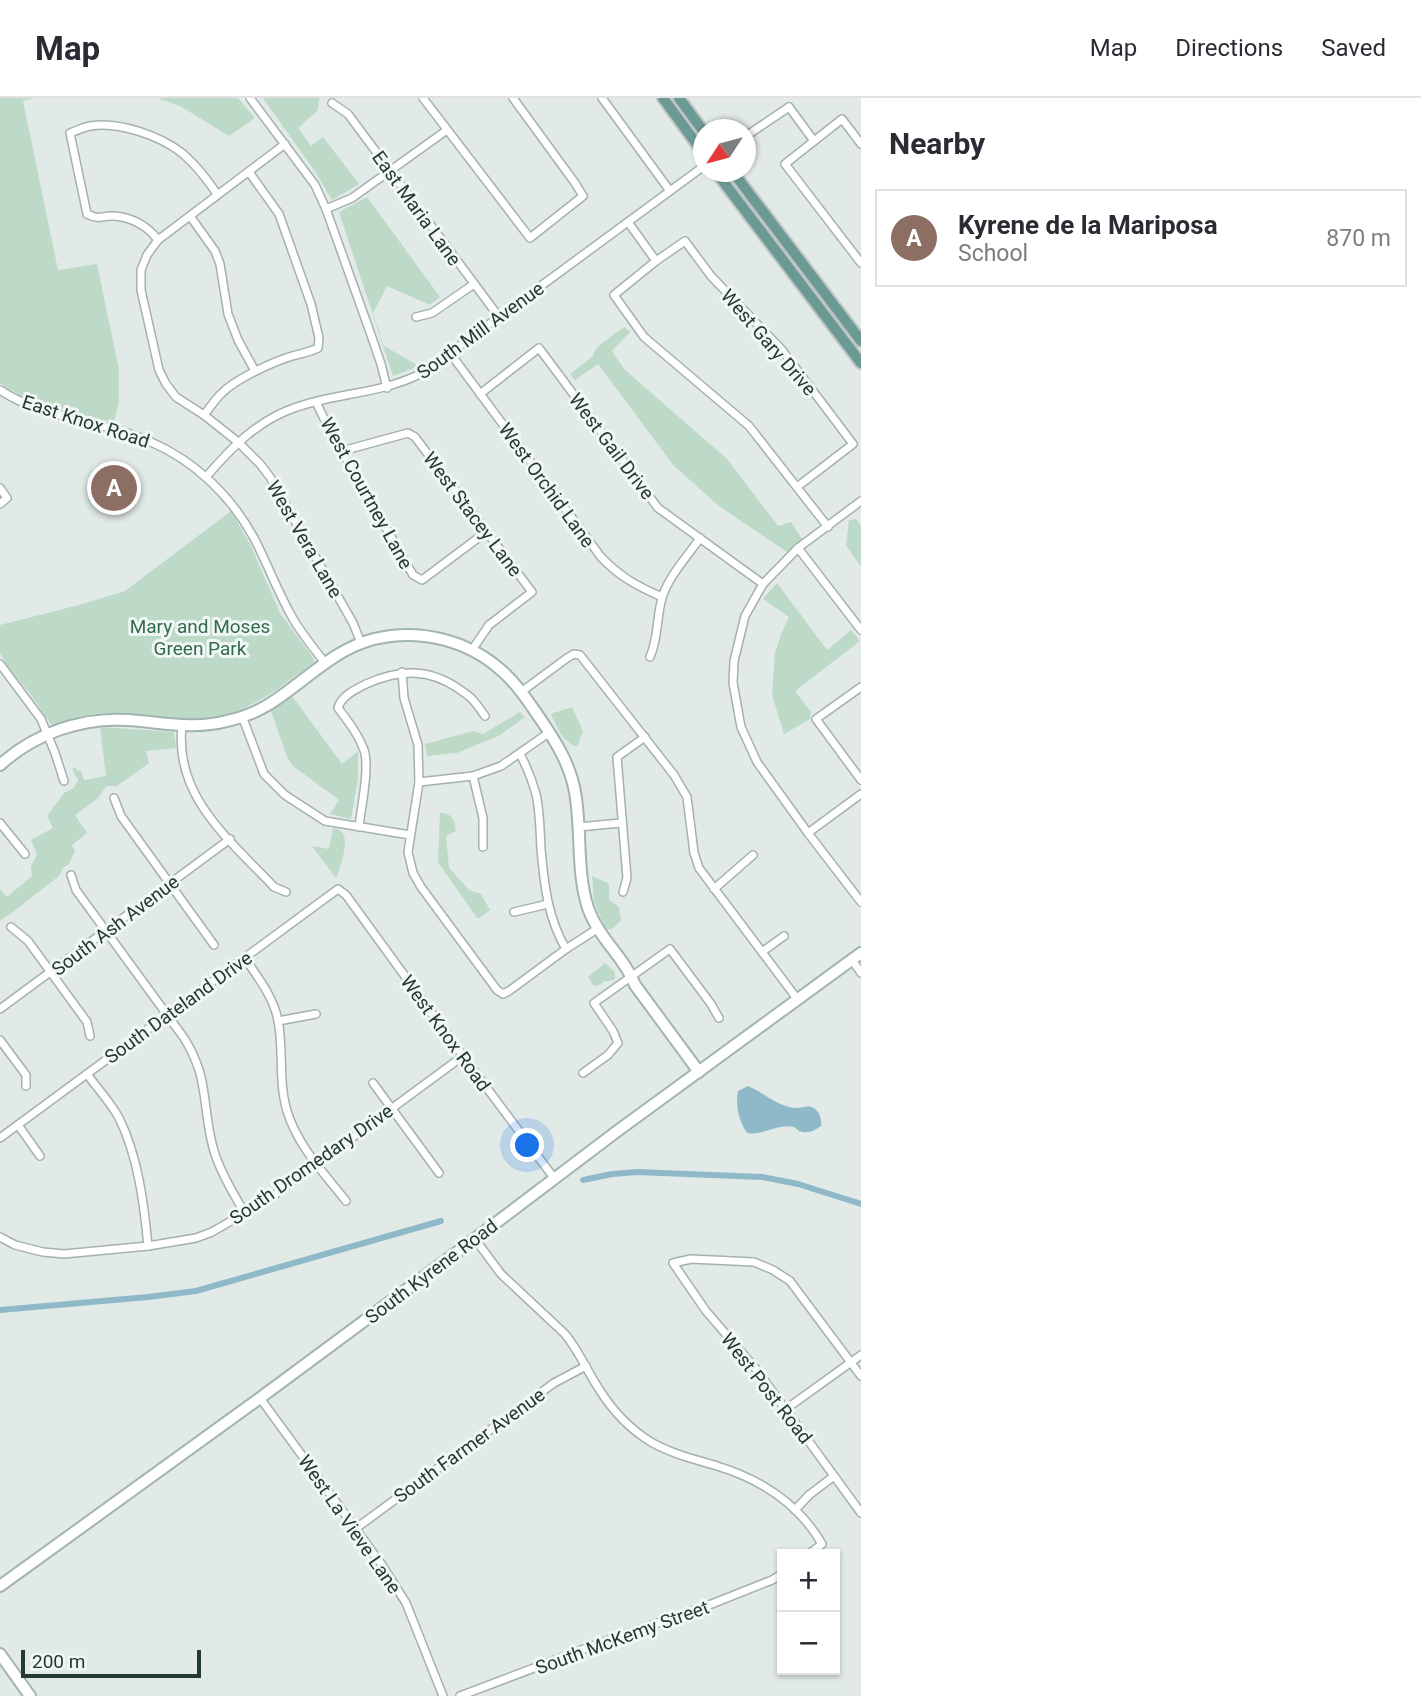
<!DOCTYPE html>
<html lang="en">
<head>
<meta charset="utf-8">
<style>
  body { margin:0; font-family:Roboto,sans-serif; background:#f7f7f7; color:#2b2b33 }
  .controls { position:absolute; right:21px; bottom:21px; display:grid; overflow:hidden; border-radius:0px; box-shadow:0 2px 5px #0004 }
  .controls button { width:63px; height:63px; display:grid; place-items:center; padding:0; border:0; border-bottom:2px solid #e1e1e2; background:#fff; color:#2b2b33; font:35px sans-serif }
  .compass { position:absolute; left:693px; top:21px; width:63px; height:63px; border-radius:50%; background:#fff; box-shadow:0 2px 5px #0004; rotate:234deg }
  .scale { position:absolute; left:21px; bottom:18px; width:180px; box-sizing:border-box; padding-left:7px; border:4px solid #243935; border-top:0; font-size:19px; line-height:24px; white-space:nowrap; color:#243935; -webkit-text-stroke:5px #f1f7f5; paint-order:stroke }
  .you { position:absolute; left:528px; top:1048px; width:24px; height:24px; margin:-18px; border:5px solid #fff; border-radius:50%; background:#1a73e8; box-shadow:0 0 0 10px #1a73e833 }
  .badge { display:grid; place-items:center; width:46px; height:46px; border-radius:50%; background:#d93025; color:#fff; font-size:23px; font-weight:700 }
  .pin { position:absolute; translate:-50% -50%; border:4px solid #fff; box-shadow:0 2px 7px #0006 }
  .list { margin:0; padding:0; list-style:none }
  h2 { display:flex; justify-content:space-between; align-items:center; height:91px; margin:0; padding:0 28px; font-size:30px }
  h2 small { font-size:23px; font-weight:400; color:#7c7c81 }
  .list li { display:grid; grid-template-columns:46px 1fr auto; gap:21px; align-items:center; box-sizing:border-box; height:98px; margin:0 14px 14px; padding:0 14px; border:2px solid #e1e1e2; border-radius:0px }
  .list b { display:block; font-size:26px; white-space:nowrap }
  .list p { margin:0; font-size:23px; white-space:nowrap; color:#7c7c81 }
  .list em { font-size:23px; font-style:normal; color:#7c7c81 }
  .map { position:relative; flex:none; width:861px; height:1598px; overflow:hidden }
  header { display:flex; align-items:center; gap:42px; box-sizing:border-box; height:98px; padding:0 35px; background:#fff; border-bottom:2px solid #e1e1e2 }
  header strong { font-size:33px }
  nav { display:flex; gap:38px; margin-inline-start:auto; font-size:24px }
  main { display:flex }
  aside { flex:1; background:#fff }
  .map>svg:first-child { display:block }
  .green { fill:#bdd9c7 }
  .water { fill:#8fb9c9 }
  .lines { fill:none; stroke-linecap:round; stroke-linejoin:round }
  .canal { stroke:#8fb9c9; stroke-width:6 }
  .street-casing { stroke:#a5b1ae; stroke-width:10 }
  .secondary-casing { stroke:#a2b4b0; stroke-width:14 }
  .primary-casing { stroke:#bdc4c2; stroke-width:14 }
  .street { stroke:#fff; stroke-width:7 }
  .secondary { stroke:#fff; stroke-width:10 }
  .primary { stroke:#6b9a94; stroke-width:10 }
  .labels { text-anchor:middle; stroke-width:6; stroke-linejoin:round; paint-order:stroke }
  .street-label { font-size:19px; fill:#243935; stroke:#f1f7f5 }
  .park-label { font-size:19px; fill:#336b4f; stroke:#f1f7f5 }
</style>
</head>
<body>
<header>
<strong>Map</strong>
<nav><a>Map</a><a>Directions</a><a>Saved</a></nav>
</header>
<main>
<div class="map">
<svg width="861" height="1598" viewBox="0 0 861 1598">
  <rect width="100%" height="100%" fill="#e1eae7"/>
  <g class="green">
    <path d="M0 0H33L23 3 58 172 97 166 119 272V303L114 325C75 316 32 309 0 285Z"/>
    <polygon points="157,0 238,0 255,20 229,38 180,8"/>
    <polygon points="263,0 319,0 318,12 298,30 311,48 323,39 359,86 332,102 316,75"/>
    <polygon points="367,99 440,199 430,207 387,188 373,215 384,248 419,268 393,278 339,114"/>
    <polygon points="624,229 630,234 612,253 624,271 727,361 778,428 791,424 802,441 787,454 719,408 674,368 598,266 575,282 570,276 592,259 597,249"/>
    <path d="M231 413 250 446 280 515 314 561 313 565C282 588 251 614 211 620 176 626 144 615 110 615 90 615 71 621 52 628L29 594 10 572 0 555V527L79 507 125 493Z"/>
    <polygon points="856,421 861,428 861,469 846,447 849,422"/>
    <polygon points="777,485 827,552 851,532 860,543 795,593 811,614 810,621 784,636 772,597 775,555 782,534 789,519 763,501"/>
    <polygon points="292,598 342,666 358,653 358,680 351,721 330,716 339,702 293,668 288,661 271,613"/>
    <path d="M572 609 583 633 577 649C562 643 558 631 551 616Z"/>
    <polygon points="520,614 525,619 500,637 457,655 427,658 425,646 473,633 483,636"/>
    <polygon points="100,629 174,634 176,650 146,653 149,665 117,688 106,688 98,700 75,717 87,735 72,747 75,753 69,766 63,770 59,778 10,816 1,822 0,824 0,791 7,799 32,778 31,769 37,756 31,742 53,730 47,718 64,695 74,690 78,682 72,671 76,669 77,673 81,672 84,682 106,678"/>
    <path d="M440 715C452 714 455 724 456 733L446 738 449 770 469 792 481 796 490 812 478 821 438 764Z"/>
    <path d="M333 730C337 731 342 732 343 736 349 746 340 770 336 780L312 748 329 751Z"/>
    <polygon points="592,778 609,786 609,802 619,809 621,822 612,831 606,831 594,804"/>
    <polygon points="605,865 615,874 615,881 609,883 605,883 600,887 594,888 588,879"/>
  </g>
  <path class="water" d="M748 988C762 994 774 1005 789 1009 799 1012 806 1007 811 1009 819 1011 822 1021 821 1028 814 1033 808 1036 799 1033 797 1032 796 1030 794 1029 779 1025 762 1038 747 1035 739 1023 735 1007 738 993Z"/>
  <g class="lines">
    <g class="canal">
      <polyline points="583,1082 612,1076 637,1074 762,1079 798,1086 861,1106"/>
      <polyline points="0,1212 148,1199 196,1193 441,1123"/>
    </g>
    <defs>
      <g id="street">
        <polyline points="250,0 315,87 326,111 370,234 381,266 387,290"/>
        <polyline points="423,0 530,140 583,98 575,85 513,0"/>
        <polyline points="602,0 670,93"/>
        <polyline points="332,5 348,16 499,219"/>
        <polyline points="789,9 814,43"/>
        <polyline points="746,38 789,9"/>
        <polyline points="285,46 158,142 147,157 141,172 141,192 159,272 166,286 176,299 204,317 238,344 260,366 270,379 353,525 361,545"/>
        <polyline points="861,46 842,21 785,66 861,165"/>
        <polyline points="326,111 352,100 447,32"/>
        <polyline points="190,118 215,153 220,166 228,216 238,242 255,273"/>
        <polyline points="628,124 656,163"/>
        <path d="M158 142C148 128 131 119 114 118 101 117 101 123 87 116L70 35C76 33 84 29 90 28 119 23 160 38 182 55 196 67 207 81 217 96"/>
        <polyline points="416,219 432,215 474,186"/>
        <path d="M450 255 601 459C620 479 637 488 662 499"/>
        <path d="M0 292C45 322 102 322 151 344 195 363 231 398 254 440 267 465 277 492 291 517 300 534 313 549 325 565"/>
        <polyline points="480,296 539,250 658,410 763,486"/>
        <polyline points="316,304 329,331 413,477 422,482 486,434"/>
        <path d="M204 317C210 310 215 301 222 295 234 282 269 266 286 260 297 256 308 255 318 250L319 240 311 206 279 116 249 74"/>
        <polyline points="342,353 408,335 415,339 532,494 489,527 472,552"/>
        <path d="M206 379C231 350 257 323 294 310 338 294 380 297 424 274L704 68"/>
        <polyline points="797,389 853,346 782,252 711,178 685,143 656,163 614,197 644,239 749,328 828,429"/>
        <polyline points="0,390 7,400 0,406"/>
        <polyline points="861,403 798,450 763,486 745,518 734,563 733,585 741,629 757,664 808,735 861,804"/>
        <polyline points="798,450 861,532"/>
        <path d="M650 559C659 538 656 521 662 500 668 479 687 459 700 440"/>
        <polyline points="0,566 41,621 55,655 64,683"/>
        <polyline points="402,574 404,600 418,647 419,684 408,754 413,775 421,789 497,892 503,896 509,893 566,851 597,831"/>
        <polyline points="861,589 816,621 861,682"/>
        <polyline points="521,594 567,560 574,556 580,557 674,677 687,699 694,755 699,770 798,902"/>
        <polyline points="242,618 264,676 285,697 325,723 410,737"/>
        <path d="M182 628C174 699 230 742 274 789L286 794"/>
        <path d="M520 656C527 669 532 682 536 696 540 714 540 733 541 751 544 786 548 821 566 851"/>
        <polyline points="473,678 483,720 483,749"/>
        <polyline points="419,684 473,678 501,668 550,634"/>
        <polyline points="114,700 121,718 214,847"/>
        <polyline points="0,725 25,756"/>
        <path d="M359 729C361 710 370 669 364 652 358 636 348 623 338 610 341 598 356 591 366 586 399 571 429 570 459 591 463 594 468 597 472 601 477 606 481 613 485 618"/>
        <polyline points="578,729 621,725"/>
        <polyline points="808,735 861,696"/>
        <path d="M71 777 76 792 184 940C191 951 196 962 200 975 207 1002 206 1030 215 1056 222 1078 234 1096 245 1116"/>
        <polyline points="714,791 753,757"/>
        <polyline points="623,794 627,780 617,659 645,639"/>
        <polyline points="514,814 548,806"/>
        <polyline points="11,829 28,843 87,924 90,938"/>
        <polyline points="762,854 784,838"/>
        <path d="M245 860C258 880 273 898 278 922 284 952 278 983 287 1013 297 1047 324 1075 346 1103"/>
        <polyline points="852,862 861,875"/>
        <polyline points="0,911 230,741"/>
        <polyline points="278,923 316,916"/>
        <polyline points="0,942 26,977 26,988"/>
        <polyline points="583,975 608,957 618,945 613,933 594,905 670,851 711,906 719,920"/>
        <path d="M87 976C97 990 111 1005 119 1020 138 1058 144 1106 148 1148"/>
        <polyline points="373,985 439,1075"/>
        <polyline points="18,1027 40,1058"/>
        <polyline points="0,1040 338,791 346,797 463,958 554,1080"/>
        <polyline points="0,1139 15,1147 43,1154 64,1156 148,1148 196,1140 212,1134 269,1101 463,958"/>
        <path d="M475 1141 501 1176 565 1236C579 1253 587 1273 599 1291 612 1312 630 1331 651 1344 672 1356 694 1361 717 1368 760 1381 799 1406 822 1446L809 1456"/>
        <polyline points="861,1278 790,1183 773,1172 754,1164 691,1161 673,1165 706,1213 756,1271 861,1415"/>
        <polyline points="260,1300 382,1467 406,1505 443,1598"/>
        <polyline points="786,1311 861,1257"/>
        <polyline points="795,1412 809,1397 834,1378"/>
        <polyline points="355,1431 554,1285 586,1268"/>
        <polyline points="460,1598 592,1548 704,1509 772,1482 782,1476"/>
      </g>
      <g id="secondary">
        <path d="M0 667C34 636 81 619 127 622 161 624 193 632 227 623 241 620 254 615 266 608 303 586 331 552 374 541 419 530 468 542 502 573 517 586 528 603 539 619 555 642 570 666 575 694 582 733 576 773 588 810 599 841 625 860 635 887L699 974"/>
        <polyline points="0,1488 260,1300 464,1149 616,1034 861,855"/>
        <polyline points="0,1556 30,1598"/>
      </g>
      <g id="primary">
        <polyline points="663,0 704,56"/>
        <polyline points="679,0 704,34"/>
        <polyline points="716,74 861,265"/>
        <polyline points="733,74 861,243"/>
      </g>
    </defs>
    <use href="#street" class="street-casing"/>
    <use href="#secondary" class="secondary-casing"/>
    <use href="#primary" class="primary-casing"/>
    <use href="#street" class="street"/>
    <use href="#secondary" class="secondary"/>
    <use href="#primary" class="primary"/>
  </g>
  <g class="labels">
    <g class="street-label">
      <text transform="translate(417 110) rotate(54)" y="7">East Maria Lane</text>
      <text transform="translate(480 232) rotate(-36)" y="7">South Mill Avenue</text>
      <text transform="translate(769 244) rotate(49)" y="7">West Gary Drive</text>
      <text transform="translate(86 323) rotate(18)" y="7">East Knox Road</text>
      <text transform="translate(612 348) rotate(53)" y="7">West Gail Drive</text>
      <text transform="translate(547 387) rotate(54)" y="7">West Orchid Lane</text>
      <text transform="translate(367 395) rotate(61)" y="7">West Courtney Lane</text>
      <text transform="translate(473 416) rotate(53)" y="7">West Stacey Lane</text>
      <text transform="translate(305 441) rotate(60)" y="7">West Vera Lane</text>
      <text transform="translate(115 827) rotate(-37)" y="7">South Ash Avenue</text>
      <text transform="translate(178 909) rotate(-36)" y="7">South Dateland Drive</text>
      <text transform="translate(446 935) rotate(54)" y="7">West Knox Road</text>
      <text transform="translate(311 1066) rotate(-35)" y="7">South Dromedary Drive</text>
      <text transform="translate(431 1173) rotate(-37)" y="7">South Kyrene Road</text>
      <text transform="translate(767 1290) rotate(52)" y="7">West Post Road</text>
      <text transform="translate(469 1347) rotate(-36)" y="7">South Farmer Avenue</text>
      <text transform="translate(350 1426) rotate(55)" y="7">West La Vieve Lane</text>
      <text transform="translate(622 1539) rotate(-20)" y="7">South McKemy Street</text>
    </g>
    <g class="park-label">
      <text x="200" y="535">Mary and Moses<tspan x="200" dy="22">Green Park</tspan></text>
    </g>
  </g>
</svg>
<div class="controls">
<button>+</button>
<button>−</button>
</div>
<svg class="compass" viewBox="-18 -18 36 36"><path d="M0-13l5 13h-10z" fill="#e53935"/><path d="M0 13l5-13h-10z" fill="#7c7c81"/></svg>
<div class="scale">200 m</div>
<div class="you"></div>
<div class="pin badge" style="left:114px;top:390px;background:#8d6e63">A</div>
</div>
<aside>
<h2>Nearby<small></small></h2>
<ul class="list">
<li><span class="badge" style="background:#8d6e63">A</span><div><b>Kyrene de la Mariposa</b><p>School</p></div><em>870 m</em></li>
</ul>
</aside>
</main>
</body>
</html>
